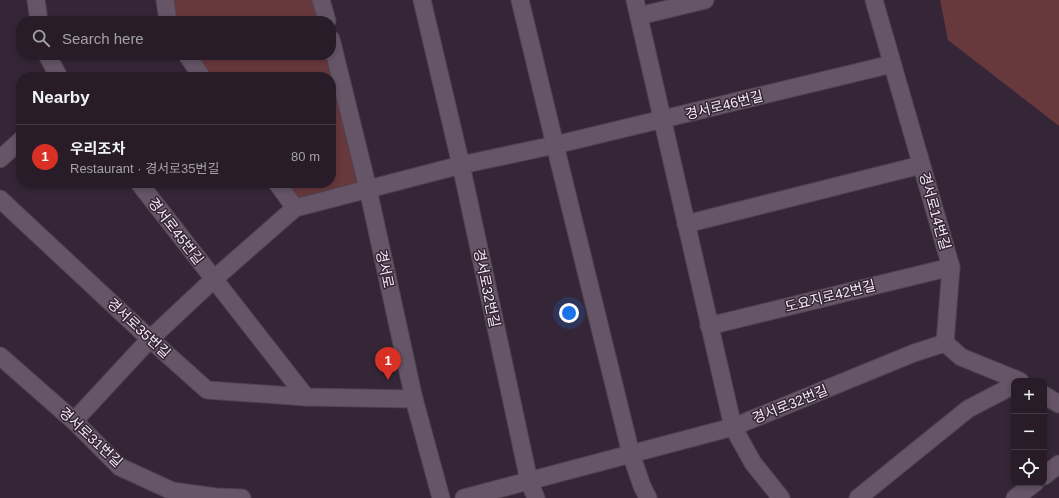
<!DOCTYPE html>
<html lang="en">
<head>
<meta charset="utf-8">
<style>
  body { margin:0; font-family:Helvetica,"Noto Sans KR",sans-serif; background:#2f2530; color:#f1f3f6 }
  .controls { position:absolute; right:12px; bottom:12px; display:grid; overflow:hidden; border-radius:8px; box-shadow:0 2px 6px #0003 }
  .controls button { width:36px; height:36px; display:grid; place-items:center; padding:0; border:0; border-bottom:1px solid #433a45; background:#271c28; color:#f1f3f6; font:20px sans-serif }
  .you { position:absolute; left:569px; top:313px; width:14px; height:14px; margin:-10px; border:3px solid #fff; border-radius:50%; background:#1a73e8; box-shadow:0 0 0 6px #1a73e833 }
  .badge { display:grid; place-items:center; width:26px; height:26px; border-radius:50%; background:#d93025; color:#fff; font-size:13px; font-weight:700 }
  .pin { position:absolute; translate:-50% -33px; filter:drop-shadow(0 1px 2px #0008) }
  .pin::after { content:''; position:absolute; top:21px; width:14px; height:12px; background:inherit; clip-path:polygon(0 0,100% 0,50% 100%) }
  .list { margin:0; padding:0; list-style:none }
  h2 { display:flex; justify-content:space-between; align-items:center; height:52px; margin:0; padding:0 16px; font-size:17px }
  h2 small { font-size:13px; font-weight:400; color:#a4a1a8 }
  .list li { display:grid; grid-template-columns:26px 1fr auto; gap:12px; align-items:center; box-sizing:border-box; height:64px; padding:0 16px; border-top:1px solid #433a45 }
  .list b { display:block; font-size:15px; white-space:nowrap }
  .list p { margin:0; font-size:13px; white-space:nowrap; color:#a4a1a8 }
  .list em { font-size:13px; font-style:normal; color:#a4a1a8 }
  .icon { flex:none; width:22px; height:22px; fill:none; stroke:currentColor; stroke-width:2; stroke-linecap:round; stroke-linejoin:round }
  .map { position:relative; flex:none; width:1059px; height:498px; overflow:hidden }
  .search { position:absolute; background:#271c28; box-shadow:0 2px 6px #0003; left:16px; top:16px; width:320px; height:44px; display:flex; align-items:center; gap:10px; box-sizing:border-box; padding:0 14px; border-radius:16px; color:#a4a1a8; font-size:15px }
  .panel { position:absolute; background:#271c28; box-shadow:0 2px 6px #0003; left:16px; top:72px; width:320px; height:116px; border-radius:16px }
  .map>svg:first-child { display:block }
  .green { fill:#67383c }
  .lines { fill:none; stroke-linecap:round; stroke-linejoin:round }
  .minor-casing { stroke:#504351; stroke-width:19 }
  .minor { stroke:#655567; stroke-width:17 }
  .labels { text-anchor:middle; stroke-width:3; stroke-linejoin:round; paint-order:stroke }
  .street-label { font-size:14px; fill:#f4eaf4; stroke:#342636 }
</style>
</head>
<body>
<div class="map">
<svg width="1059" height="498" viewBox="0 0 1059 498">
  <rect width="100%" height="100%" fill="#342636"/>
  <g class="green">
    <polygon points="168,0 317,0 322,21 173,21"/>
    <polygon points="940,0 1059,0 1059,126 948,40"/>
    <polygon points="192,55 331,55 363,185 298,202 284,183 331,183 331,77 208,77"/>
  </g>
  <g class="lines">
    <defs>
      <g id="minor">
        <polyline points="36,0 39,21"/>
        <polyline points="165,0 168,21"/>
        <polyline points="321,0 327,21"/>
        <polyline points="422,0 461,165 529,481 536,498"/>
        <polyline points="520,0 555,145 631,454 642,486 648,498"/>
        <polyline points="635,0 733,427 753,463 781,498"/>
        <polyline points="874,0 951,267 945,343 961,357 1020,381"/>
        <polyline points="639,16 705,0"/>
        <polyline points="331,39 368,189 414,399 441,498"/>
        <polyline points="47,55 59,77"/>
        <polyline points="187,55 202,77"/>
        <polyline points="0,159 21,140"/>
        <polyline points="139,183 306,397"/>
        <polyline points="277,183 295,208"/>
        <polyline points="0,199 150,339 207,390 306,397 414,399"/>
        <polyline points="686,224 921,165"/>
        <polyline points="709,326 951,267"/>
        <polyline points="0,356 74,421 120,467 172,491 216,497 242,498"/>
        <polyline points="1044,395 1059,404"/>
        <polyline points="74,421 150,339 214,279 295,208 461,165 555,145 892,64"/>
        <polyline points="1044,476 1059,464"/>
        <polyline points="464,498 733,427 914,353 945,343"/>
        <polyline points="858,498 968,409 1014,385"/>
        <polyline points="1015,498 1035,483"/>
      </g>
    </defs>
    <use href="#minor" class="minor-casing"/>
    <use href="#minor" class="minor"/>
  </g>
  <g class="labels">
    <g class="street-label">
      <text transform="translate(724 105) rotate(-14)" y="5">경서로46번길</text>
      <text transform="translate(935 211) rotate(74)" y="5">경서로14번길</text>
      <text transform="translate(176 231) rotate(52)" y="5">경서로45번길</text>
      <text transform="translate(385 269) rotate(78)" y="5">경서로</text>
      <text transform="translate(487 288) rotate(78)" y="5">경서로32번길</text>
      <text transform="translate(830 296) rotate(-14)" y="5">도요지로42번길</text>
      <text transform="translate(139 328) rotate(43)" y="5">경서로35번길</text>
      <text transform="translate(790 404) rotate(-22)" y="5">경서로32번길</text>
      <text transform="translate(91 437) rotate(43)" y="5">경서로31번길</text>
    </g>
  </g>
</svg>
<div class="controls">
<button>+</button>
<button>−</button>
<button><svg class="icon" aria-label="locate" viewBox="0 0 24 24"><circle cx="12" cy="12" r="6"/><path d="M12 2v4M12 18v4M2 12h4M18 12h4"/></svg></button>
</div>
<div class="you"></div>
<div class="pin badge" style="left:388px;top:380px">1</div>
<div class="search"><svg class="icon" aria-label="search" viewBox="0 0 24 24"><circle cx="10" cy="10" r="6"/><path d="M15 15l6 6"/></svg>Search here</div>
<section class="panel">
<h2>Nearby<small></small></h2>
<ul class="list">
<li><span class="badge">1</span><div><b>우리조차</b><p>Restaurant · 경서로35번길</p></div><em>80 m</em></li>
</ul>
</section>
</div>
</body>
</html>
